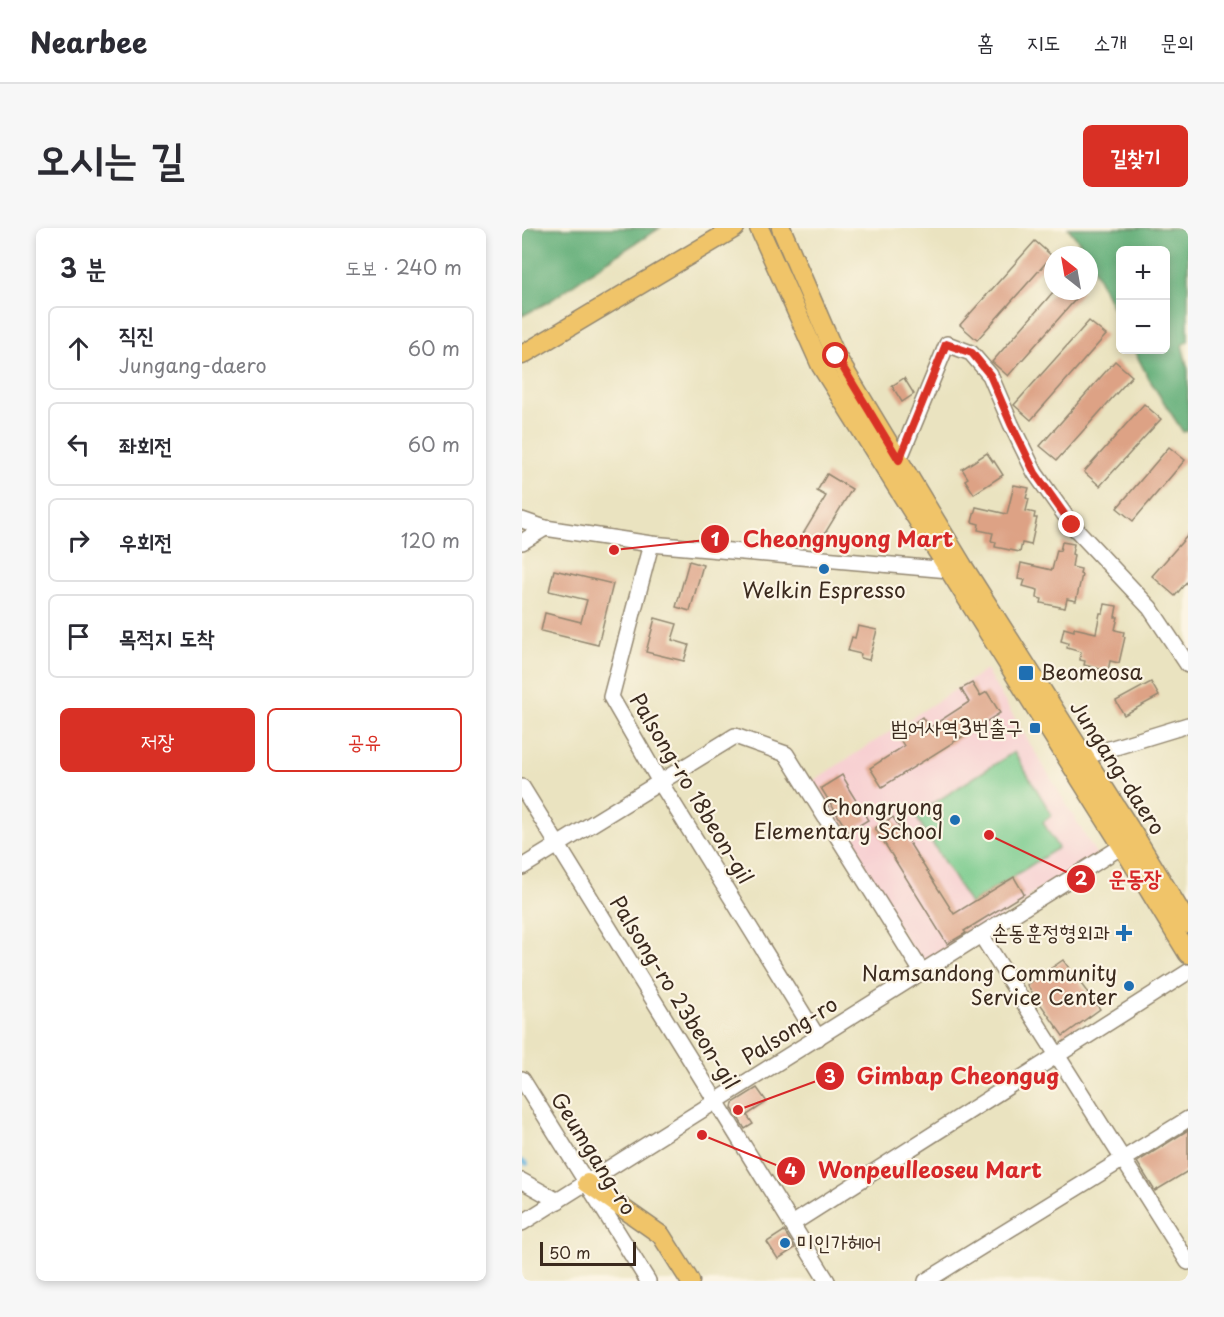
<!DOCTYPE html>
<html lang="ko">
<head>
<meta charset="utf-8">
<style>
  body { margin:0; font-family:"Playpen Sans","Poor Story",sans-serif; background:#f7f7f7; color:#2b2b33 }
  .controls { position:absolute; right:18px; top:18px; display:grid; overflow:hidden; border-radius:9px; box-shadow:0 3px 9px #0003 }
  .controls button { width:54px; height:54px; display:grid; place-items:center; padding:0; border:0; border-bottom:2px solid #e1e1e2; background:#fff; color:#2b2b33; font:30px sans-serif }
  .compass { position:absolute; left:522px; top:18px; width:54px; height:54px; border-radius:50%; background:#fff; box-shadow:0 3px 9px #0003; rotate:329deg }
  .scale { position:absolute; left:18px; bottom:15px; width:96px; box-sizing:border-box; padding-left:6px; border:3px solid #3b2a1e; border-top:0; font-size:16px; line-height:21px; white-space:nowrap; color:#3b2a1e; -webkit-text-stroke:4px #fcf5e5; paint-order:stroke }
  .stop { position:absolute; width:18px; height:18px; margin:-14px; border:4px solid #d93025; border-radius:50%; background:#fff }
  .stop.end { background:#d93025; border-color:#fff; box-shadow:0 2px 6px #0008 }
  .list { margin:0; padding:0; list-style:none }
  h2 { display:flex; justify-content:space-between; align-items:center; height:78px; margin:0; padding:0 24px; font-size:26px }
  h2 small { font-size:20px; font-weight:400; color:#7c7c81 }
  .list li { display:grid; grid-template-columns:39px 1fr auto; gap:18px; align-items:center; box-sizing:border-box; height:84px; margin:0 12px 12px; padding:0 12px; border:2px solid #e1e1e2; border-radius:9px }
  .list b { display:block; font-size:22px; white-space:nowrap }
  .list p { margin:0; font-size:20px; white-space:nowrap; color:#7c7c81 }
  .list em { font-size:20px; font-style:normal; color:#7c7c81 }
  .actions { display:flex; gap:12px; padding:18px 24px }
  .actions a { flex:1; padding:14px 0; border:2px solid #d93025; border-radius:9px; text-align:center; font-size:21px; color:#d93025 }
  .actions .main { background:#d93025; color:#fff }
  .icon { flex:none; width:33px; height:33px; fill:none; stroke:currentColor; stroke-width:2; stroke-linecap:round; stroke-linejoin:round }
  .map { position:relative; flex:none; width:666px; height:1053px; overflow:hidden; border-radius:9px }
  header { display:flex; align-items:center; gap:36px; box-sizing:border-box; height:84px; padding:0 30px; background:#fff; border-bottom:2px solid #e1e1e2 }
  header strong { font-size:28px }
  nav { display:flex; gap:33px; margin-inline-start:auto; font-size:21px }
  .intro { display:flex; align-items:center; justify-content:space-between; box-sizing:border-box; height:144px; padding:0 36px }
  h1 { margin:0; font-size:42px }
  .button { padding:15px 27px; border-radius:9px; background:#d93025; color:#fff; font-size:21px; font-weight:700 }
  main { display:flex; gap:36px; padding:0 36px }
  aside { flex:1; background:#fff; border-radius:9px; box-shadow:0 3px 9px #0003 }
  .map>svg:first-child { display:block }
  .built { fill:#f7cfd1 }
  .green { fill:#78ca8c; stroke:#5a7a55; stroke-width:1.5 }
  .forest { fill:#62ae78; stroke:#4e6c4b; stroke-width:1.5 }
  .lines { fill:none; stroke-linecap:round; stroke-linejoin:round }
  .stream { stroke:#66b4e0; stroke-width:4 }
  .building { fill:#dda285 }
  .minor-casing { stroke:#92866f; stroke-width:18 }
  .major-casing { stroke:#92866f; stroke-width:21 }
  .minor { stroke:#fff; stroke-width:15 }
  .major { stroke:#f0c469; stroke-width:18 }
  .route { stroke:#d93025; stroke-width:8 }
  .poi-dot { fill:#1f6fb2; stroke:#fcf5e5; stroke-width:2 }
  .labels { text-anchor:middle; stroke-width:4.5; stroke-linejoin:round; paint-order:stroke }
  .poi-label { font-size:21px; fill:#3b2a1e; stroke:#fcf5e5; text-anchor:end }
  .street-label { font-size:21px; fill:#3b2a1e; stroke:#fcf5e5 }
  .leader { fill:none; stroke:#d62828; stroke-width:2 }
  .callout-dot { fill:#d62828; stroke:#fcf5e5; stroke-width:2 }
  .mark-label { font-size:18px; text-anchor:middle; font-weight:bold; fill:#fff }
  .callout-label { font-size:22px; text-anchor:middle; font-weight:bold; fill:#d62828; stroke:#fcf5e5; stroke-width:4.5; stroke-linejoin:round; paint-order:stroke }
</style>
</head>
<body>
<header>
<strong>Nearbee</strong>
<nav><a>홈</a><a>지도</a><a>소개</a><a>문의</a></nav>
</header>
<div class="intro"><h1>오시는 길</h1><a class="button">길찾기</a></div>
<main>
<aside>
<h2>3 분<small>도보 · 240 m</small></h2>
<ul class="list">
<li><svg class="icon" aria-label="ahead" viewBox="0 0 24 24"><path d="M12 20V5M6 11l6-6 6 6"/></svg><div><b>직진</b><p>Jungang-daero</p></div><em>60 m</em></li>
<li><svg class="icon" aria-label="left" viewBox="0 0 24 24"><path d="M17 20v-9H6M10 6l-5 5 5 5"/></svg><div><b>좌회전</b></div><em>60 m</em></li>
<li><svg class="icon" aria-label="right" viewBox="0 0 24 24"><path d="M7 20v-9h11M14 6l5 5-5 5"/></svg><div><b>우회전</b></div><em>120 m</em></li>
<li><svg class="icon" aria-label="arrive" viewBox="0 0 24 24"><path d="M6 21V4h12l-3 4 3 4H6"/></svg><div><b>목적지 도착</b></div></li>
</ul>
<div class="actions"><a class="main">저장</a><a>공유</a></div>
</aside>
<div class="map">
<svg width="666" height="1053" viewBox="0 0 666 1053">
  <rect width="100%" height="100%" fill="#fcf5e5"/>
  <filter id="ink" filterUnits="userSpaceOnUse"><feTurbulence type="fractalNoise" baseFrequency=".0167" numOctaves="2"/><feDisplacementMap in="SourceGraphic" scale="12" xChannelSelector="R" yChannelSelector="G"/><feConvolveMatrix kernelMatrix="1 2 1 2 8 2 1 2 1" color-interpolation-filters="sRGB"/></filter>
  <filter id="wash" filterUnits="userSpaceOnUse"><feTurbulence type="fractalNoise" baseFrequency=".008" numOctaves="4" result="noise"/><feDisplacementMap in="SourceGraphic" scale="24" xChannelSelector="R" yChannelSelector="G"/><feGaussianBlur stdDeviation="1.35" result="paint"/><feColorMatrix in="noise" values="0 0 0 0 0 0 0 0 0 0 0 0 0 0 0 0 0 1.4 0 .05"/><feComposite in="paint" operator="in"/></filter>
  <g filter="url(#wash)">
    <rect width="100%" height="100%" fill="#eae3c0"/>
    <polygon class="built" points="464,442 576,629 507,667 507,672 400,738 289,554"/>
    <polygon class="green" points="492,524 530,587 521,594 536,620 448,676 393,587"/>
    <g class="forest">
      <polygon points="0,0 138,0 82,35 28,73 0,88"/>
      <polygon points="546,0 666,0 666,113 660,117 666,142 666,203 661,204 627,151 612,122 644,122 644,22 598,22 598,94 567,31 567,27 565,27 559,16"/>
    </g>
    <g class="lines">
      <polyline class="stream" points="0,933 5,936"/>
    </g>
    <g id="blocks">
      <g class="building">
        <polygon points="513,13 530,28 455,112 438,97"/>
        <polygon points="532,63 561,63 486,148 470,134"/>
        <polygon points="567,93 584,107 509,192 492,177"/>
        <polygon points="593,133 610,148 535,232 518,218"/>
        <polygon points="382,150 392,166 380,174 370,158"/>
        <polygon points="622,176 639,191 578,258 562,244"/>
        <polygon points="647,219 663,232 611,293 595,280"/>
        <polygon points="465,225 471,234 472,233 481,247 452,266 443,252 446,250 440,241"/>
        <polygon points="305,246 330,261 294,320 278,311 304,268 295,263"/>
        <polygon points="492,257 507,260 504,270 507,271 504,283 513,285 512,290 515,290 509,317 500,315 498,324 473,319 474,314 469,313 471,305 456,302 457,296 450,294 454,279 485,286"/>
        <polygon points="666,307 666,352 653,368 630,348"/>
        <polygon points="540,314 552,316 550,326 552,327 550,339 559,341 558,346 560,347 554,373 545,371 543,380 519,375 520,371 515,370 516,362 501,358 503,352 496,351 499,335 530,342 535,322 538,323"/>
        <polygon points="167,333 181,337 168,383 154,379"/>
        <polygon points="32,342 91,356 76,417 19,403 23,385 59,394 65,372 27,363"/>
        <polygon points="583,376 595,378 593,389 596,389 593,402 602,404 601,408 603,409 597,435 588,433 586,443 562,437 563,433 558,432 559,424 545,420 546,415 539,413 542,400 552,403 552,400 574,405 578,385 581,385"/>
        <polygon points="133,390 155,396 150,412 167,417 162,433 124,424"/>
        <polygon points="336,398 355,402 347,432 338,430 339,426 326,423 330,409 333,410"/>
        <polygon points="629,454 637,468 602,487 594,473"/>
        <polygon points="450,455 458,468 465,464 478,485 360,559 348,540 382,518 378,511 392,502 389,497 400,489 407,500 447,474 439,461"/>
        <polygon points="320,547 326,557 325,558 346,592 326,604 299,560"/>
        <polygon points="371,589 432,686 492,649 502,666 442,703 444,705 425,716 353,600"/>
        <polygon points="541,732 578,781 541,808 505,757"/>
        <polygon points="235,860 245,874 225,887 231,896 223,901 210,880 211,875"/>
        <polygon points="666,902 666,943 633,963 615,934"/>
        <polygon points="262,1003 273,1020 256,1031 245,1014"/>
      </g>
    </g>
  </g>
  <g filter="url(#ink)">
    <use href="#blocks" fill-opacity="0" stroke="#92866f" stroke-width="1.5"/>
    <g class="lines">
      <defs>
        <g id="minor">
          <polyline points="377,232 425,116 449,125 468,147 489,196 513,245 550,297 628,380 666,437"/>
          <polyline points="0,292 23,300 129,316 427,342"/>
          <polyline points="0,314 23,300"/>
          <polyline points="129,316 89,469 138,554 296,810"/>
          <polyline points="561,529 666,497"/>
          <polyline points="0,559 305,1053"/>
          <polyline points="0,639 213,508 264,526 400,744"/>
          <polyline points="459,707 666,1034"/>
          <polyline points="0,851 126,1053"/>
          <polyline points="0,953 36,973"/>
          <polyline points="0,995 610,612"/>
          <polyline points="270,996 666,744"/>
          <polyline points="404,1053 666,891"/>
        </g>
        <g id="major">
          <polyline points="237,0 299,138 600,618 666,726"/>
          <polyline points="259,0 314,128 441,338 614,610 666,696"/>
          <polyline points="0,127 213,0"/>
          <polyline points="65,955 139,1007 168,1053"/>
        </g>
      </defs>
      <use href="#minor" class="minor-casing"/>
      <use href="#major" class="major-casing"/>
      <use href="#minor" class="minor"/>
      <use href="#major" class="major"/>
    </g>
  </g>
  <g class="lines" filter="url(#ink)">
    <polyline class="route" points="314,128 377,232 424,116 450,125 468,147 489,196 513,245 550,297"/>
  </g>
  <g class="poi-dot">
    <circle cx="302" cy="341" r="6"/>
    <rect x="496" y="437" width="16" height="16" rx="3"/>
    <rect x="507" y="494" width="12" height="12" rx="3"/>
    <circle cx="433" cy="592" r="6"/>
    <path d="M599 696h6v6h6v6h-6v6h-6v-6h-6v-6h6z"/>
    <circle cx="607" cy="758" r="6"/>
    <circle cx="263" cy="1015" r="6"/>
  </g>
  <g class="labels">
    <g class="poi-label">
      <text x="302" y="370" text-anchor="middle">Welkin Espresso</text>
      <text x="518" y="452" text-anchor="start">Beomeosa</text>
      <text x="501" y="507">범어사역3번출구</text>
      <text x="421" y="587">Chongryong<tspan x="421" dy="24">Elementary School</tspan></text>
      <text x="588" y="712">손동훈정형외과</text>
      <text x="595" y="753">Namsandong Community<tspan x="595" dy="24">Service Center</tspan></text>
      <text x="275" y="1022" text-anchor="start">미인가헤어</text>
    </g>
    <g class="street-label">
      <text transform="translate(595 540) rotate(57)" y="7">Jungang-daero</text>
      <text transform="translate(169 561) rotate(59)" y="7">Palsong-ro 18beon-gil</text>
      <text transform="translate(152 765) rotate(58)" y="7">Palsong-ro 23beon-gil</text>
      <text transform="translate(268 803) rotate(-32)" y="7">Palsong-ro</text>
      <text transform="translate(71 926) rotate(58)" y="7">Geumgang-ro</text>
    </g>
  </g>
  <path class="leader" d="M92 322L193 311M467 607L559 651M216 882L308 848M180 907L269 943"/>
  <g class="callout-dot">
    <circle cx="92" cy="322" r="6"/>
    <circle cx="467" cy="607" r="6"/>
    <circle cx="216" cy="882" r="6"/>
    <circle cx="180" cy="907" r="6"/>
    <circle cx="193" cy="311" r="15"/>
    <circle cx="559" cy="651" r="15"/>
    <circle cx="308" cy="848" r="15"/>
    <circle cx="269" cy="943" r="15"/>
  </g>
  <g class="mark-label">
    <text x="193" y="318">1</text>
    <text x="559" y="657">2</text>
    <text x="308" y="855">3</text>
    <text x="269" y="949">4</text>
  </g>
  <g class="callout-label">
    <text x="326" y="319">Cheongnyong Mart</text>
    <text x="613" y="658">운동장</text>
    <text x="436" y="856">Gimbap Cheongug</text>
    <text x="408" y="950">Wonpeulleoseu Mart</text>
  </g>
</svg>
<div class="controls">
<button>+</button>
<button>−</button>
</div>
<svg class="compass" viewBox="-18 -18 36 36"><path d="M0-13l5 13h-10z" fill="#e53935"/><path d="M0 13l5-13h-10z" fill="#7c7c81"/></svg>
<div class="scale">50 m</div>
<div class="stop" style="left:314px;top:128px"></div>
<div class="stop end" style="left:550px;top:297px"></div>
</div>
</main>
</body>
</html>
